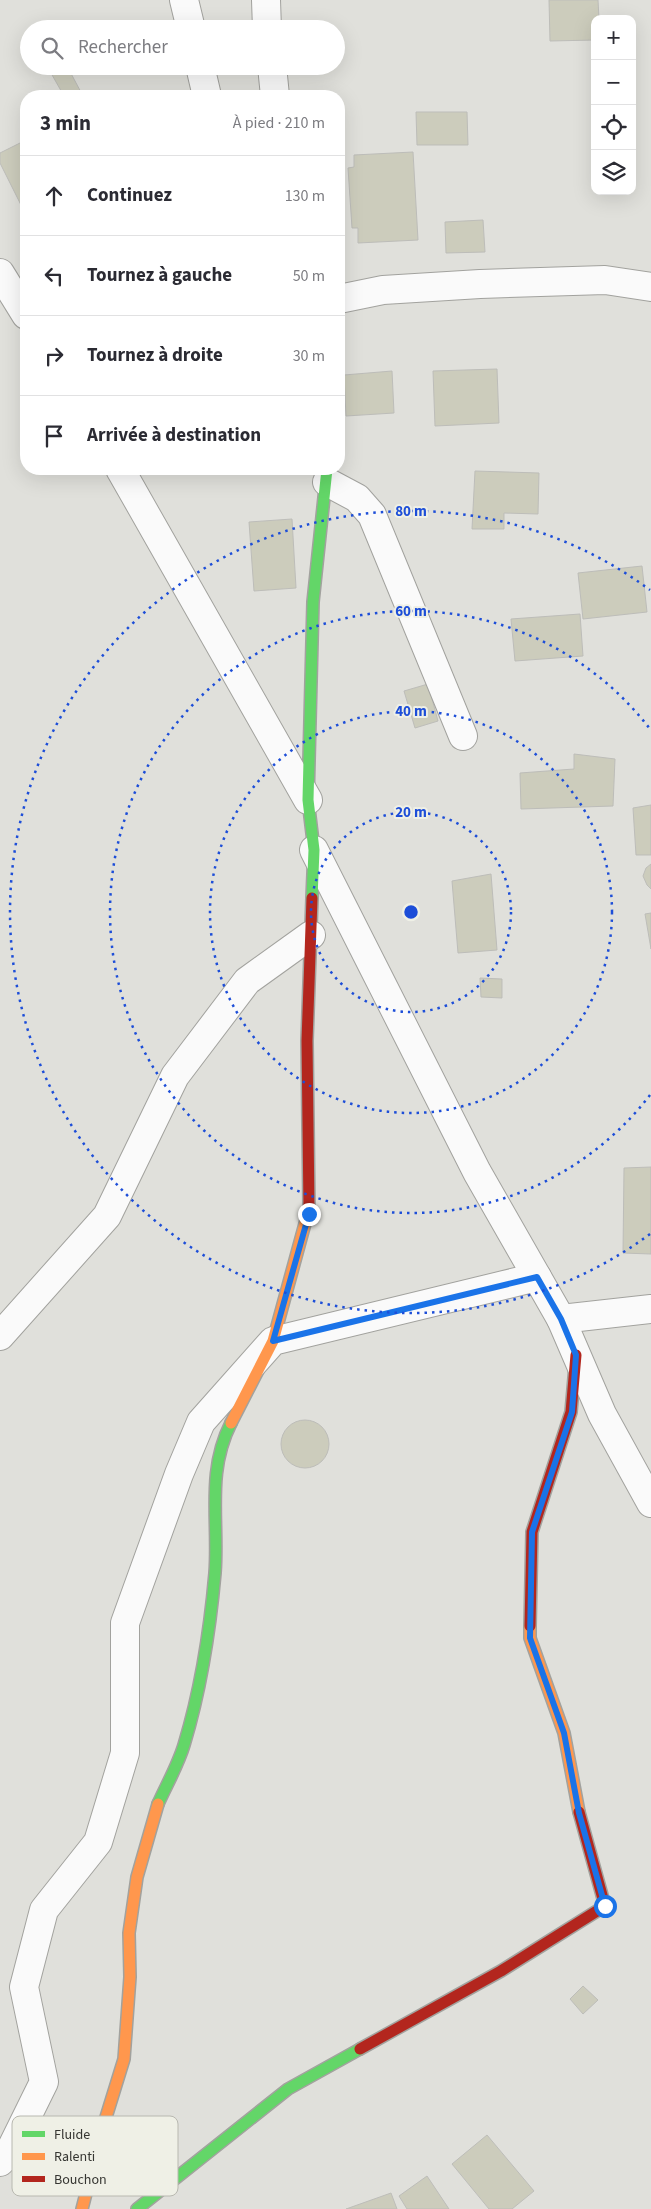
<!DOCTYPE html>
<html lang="fr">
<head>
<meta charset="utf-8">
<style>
  body { margin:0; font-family:"Source Sans 3",sans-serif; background:#f7f7f7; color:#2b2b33 }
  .controls { position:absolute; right:15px; top:15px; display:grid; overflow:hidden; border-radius:10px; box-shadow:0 5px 20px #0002 }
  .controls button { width:45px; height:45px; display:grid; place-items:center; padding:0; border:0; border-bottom:1px solid #e1e1e2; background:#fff; color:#2b2b33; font:25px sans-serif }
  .stop { position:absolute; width:15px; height:15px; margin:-11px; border:4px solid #1a73e8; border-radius:50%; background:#fff }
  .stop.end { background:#1a73e8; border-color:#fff; box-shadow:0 1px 5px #0008 }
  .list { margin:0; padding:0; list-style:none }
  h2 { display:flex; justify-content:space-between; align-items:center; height:65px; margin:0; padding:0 20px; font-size:21px }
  h2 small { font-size:16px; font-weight:400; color:#7c7c81 }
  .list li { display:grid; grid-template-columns:32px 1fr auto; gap:15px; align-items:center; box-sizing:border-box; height:80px; padding:0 20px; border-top:1px solid #e1e1e2 }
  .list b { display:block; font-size:19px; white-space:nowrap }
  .list em { font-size:16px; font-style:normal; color:#7c7c81 }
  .icon { flex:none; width:28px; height:28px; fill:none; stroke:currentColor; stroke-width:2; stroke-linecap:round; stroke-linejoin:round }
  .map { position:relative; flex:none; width:651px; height:2209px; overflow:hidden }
  .search { position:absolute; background:#fff; box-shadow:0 5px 20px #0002; left:20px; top:20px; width:325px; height:55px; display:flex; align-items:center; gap:12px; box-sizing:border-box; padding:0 18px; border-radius:28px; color:#7c7c81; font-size:19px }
  .panel { position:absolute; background:#fff; box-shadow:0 5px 20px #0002; left:20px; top:90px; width:325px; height:385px; border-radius:20px }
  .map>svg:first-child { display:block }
  .building { fill:#ccccbc; stroke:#bdbdb9 }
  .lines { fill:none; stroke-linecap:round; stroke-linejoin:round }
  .street-casing { stroke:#a2a29e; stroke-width:30 }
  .fast-casing { stroke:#a2a29e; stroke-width:14 }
  .slow-casing { stroke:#a2a29e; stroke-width:14 }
  .jam-casing { stroke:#a2a29e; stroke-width:14 }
  .street { stroke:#fafafa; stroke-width:28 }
  .fast { stroke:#63d668; stroke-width:11 }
  .slow { stroke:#ff974d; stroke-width:11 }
  .jam { stroke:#b3261e; stroke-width:11 }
  .route { stroke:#1a73e8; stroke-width:6 }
  .ring { fill:none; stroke:#1d4ed8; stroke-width:2.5; stroke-dasharray:2.5 5 }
  .key { fill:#eff0e6; stroke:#b8b8b0; stroke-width:1 }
  .key-label { font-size:14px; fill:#363632 }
  .centre { fill:#1d4ed8; stroke:#eff0e6; stroke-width:2.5 }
  .ring-label { font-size:15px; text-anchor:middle; font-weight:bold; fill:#1d4ed8; stroke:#eff0e6; stroke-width:4; stroke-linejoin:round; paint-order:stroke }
</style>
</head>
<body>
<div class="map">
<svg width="651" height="2209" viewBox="0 0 651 2209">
  <rect width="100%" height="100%" fill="#e0e0db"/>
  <g class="building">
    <polygon points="549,0 598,0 599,19 595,19 595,40 550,41"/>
    <polygon points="47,66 67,66 83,96 64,96"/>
    <polygon points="416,112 467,112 468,145 417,145"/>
    <polygon points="26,140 26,215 0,163 0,153"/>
    <polygon points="413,152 418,240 358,243 358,228 352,228 348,168 354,167 354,155"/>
    <polygon points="483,220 485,252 446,253 445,222"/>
    <polygon points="497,369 499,423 435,426 433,371"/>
    <polygon points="392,371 394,413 346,416 344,375"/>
    <polygon points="475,471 539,473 538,514 504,513 504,529 472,529"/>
    <polygon points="292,519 296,588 254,591 249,522"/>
    <polygon points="642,566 647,612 583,619 578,573"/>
    <polygon points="580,614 583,656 515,661 511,619"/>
    <polygon points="428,684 438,721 415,728 404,691"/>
    <polygon points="574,754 615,759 613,806 521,809 520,773 574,769"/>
    <polygon points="651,805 651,855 636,855 633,808"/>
    <polygon points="651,864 651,889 647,885 643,876 646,868"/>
    <polygon points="491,874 497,950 458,953 452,881"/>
    <polygon points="651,913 651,949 645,914"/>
    <polygon points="480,978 502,979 502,998 481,997"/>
    <polygon points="651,1167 651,1254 623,1253 624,1168"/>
    <circle cx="305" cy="1444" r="24"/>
    <polygon points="583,1986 598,2000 583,2014 570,1999"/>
    <polygon points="487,2135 534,2191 512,2209 489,2209 452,2164"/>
    <polygon points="427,2176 449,2209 407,2209 399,2196"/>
    <polygon points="391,2193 397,2209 346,2209"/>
  </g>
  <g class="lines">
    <defs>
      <g id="street">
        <polyline points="184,0 191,29"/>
        <polyline points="266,0 267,29"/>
        <polyline points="200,66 207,96"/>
        <polyline points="272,66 275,96"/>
        <polyline points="0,273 26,315"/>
        <polyline points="339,299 383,290 480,284 605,280 651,287"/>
        <polyline points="120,469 308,800"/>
        <polyline points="327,482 357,498 372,515 463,736"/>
        <polyline points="314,850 477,1172 561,1319 602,1414 651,1503"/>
        <polyline points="561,1319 651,1309"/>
        <polyline points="0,1336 107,1216 175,1076 247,981 311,935"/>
        <polyline points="0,2162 9,2153 44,2082 24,1987 44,1910 98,1842 125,1753 125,1623 179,1474 201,1422 273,1341 537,1277"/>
      </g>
      <g id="fast">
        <polyline points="312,898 314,850 308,800 313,602 327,469"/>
        <path d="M158 1804C167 1784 178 1765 184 1745 201 1689 210 1630 215 1573 219 1521 206 1472 231 1423"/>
        <polyline points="137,2209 288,2089 360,2049"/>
      </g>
      <g id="slow">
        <polyline points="231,1423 273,1341 309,1209"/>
        <polyline points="530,1626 530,1638 564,1733 579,1812"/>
        <polyline points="82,2209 103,2127 124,2059 130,1977 129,1933 137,1877 158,1804"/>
      </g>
      <g id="jam">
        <polyline points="309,1209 307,1041 312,898"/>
        <polyline points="530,1626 532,1532 571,1412 576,1355"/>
        <polyline points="360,2049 501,1971 605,1906 579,1812"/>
      </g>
    </defs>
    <use href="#street" class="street-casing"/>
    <use href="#fast" class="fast-casing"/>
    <use href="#slow" class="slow-casing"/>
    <use href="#jam" class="jam-casing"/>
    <use href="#street" class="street"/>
    <use href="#fast" class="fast"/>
    <use href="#slow" class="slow"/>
    <use href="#jam" class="jam"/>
  </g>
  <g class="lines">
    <polyline class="route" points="309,1214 273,1341 537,1277 561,1319 576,1355 572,1412 532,1532 530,1638 564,1733 579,1813 605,1906"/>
  </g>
  <g class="ring">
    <circle cx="411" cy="912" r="100"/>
    <circle cx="411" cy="912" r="201"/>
    <path d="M650 1095A301 301 0 1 1 650 729"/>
    <path d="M650 1234A401 401 0 1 1 650 590"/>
  </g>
  <rect x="12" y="2116" width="166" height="80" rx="8" class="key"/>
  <rect x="22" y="2131" width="23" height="6" fill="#63d668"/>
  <rect x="22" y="2153" width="23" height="7" fill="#ff974d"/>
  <rect x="22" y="2176" width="23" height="6" fill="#b3261e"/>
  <g class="key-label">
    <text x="54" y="2139">Fluide</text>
    <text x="54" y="2161">Ralenti</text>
    <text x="54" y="2184">Bouchon</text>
  </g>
  <circle cx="411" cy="912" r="8" class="centre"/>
  <g class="ring-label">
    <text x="411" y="516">80 m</text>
    <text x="411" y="616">60 m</text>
    <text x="411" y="716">40 m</text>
    <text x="411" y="817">20 m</text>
  </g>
</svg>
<div class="controls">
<button>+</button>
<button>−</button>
<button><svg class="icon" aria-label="locate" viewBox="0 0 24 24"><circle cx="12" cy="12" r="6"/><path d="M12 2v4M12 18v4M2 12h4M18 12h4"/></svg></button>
<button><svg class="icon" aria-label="layers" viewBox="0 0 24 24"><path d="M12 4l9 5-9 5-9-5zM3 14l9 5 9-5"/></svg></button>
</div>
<div class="stop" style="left:605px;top:1906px"></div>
<div class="stop end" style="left:309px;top:1214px"></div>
<div class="search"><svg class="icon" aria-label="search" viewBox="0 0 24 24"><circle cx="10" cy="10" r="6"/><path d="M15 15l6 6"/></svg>Rechercher</div>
<section class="panel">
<h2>3 min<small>À pied · 210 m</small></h2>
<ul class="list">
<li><svg class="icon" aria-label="ahead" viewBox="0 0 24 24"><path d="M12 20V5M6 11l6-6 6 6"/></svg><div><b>Continuez</b></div><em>130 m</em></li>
<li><svg class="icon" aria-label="left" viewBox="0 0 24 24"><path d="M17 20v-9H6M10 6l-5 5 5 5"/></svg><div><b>Tournez à gauche</b></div><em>50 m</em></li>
<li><svg class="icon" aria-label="right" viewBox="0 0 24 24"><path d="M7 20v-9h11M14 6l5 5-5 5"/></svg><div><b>Tournez à droite</b></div><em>30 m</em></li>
<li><svg class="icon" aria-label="arrive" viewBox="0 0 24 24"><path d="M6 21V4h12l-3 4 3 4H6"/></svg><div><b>Arrivée à destination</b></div></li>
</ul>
</section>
</div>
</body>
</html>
